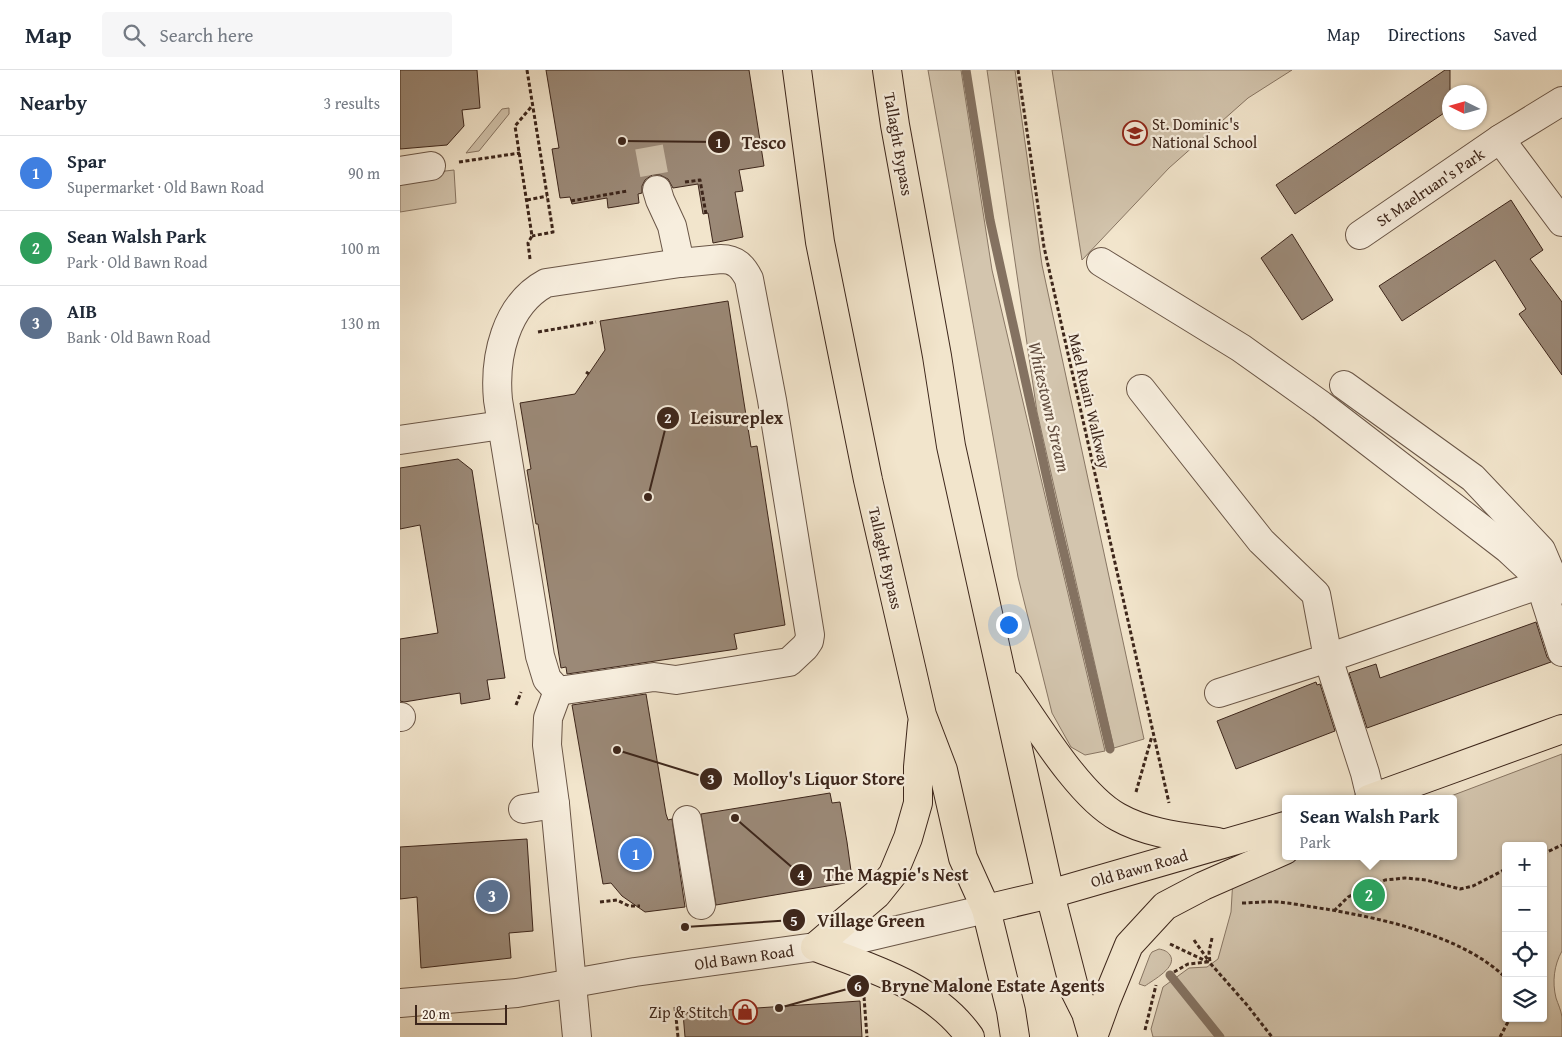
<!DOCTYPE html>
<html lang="en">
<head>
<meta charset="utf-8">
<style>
  body { margin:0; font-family:"Gentium Book Plus",serif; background:#f6f6f7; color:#1f2937 }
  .controls { position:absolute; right:15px; bottom:15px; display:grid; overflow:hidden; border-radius:5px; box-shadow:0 1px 4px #0004 }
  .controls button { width:45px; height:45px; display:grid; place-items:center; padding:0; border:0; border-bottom:1px solid #e0e1e3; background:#fff; color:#1f2937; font:25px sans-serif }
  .compass { position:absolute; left:1042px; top:15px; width:45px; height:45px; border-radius:50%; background:#fff; box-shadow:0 1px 4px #0004; rotate:275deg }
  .scale { position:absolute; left:15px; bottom:12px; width:92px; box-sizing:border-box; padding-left:5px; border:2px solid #3d261b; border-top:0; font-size:14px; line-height:18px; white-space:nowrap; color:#3d261b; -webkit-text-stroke:4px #f7eede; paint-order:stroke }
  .you { position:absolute; left:608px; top:554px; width:18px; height:18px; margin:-12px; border:4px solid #fff; border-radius:50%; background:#1a73e8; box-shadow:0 0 0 8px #1a73e833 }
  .badge { display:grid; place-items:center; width:32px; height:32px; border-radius:50%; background:#2563eb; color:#fff; font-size:16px; font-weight:700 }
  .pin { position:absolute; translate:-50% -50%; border:2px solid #fff; box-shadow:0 1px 5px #0006 }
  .popup { position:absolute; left:882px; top:725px; width:175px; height:65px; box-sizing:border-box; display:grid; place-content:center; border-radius:5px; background:#fff; filter:drop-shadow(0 1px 4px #0005); font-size:16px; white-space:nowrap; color:#747a83 }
  .popup b { font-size:19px; color:#1f2937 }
  .popup::after { content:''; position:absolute; left:50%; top:100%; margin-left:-10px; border:10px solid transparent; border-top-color:#fff }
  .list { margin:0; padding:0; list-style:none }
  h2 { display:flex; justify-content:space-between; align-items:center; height:65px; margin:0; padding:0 20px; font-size:21px }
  h2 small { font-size:16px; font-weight:400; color:#747a83 }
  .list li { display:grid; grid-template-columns:32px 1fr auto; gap:15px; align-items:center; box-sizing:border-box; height:75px; padding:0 20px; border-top:1px solid #e0e1e3 }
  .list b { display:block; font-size:19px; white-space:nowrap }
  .list p { margin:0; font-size:16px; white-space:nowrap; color:#747a83 }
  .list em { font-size:16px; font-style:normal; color:#747a83 }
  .icon { flex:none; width:28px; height:28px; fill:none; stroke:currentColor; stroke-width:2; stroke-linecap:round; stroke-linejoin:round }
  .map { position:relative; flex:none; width:1162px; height:967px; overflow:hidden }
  header { display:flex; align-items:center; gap:30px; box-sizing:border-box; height:70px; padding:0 25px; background:#fff; border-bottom:1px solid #e0e1e3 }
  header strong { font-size:24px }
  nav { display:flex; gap:28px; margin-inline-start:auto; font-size:18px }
  .search { width:350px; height:45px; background:#f6f6f7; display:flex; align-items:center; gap:12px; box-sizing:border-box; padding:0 18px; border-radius:5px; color:#747a83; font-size:19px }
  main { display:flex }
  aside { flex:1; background:#fff }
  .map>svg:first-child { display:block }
  .green { fill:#d3c5ae; stroke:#887664; fill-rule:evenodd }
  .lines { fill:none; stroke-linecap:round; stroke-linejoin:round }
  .stream { stroke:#847261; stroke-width:9 }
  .building { fill:#9b8977; stroke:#3d261b }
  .minor-tunnel { stroke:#cebfa9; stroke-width:28; stroke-dasharray:28 14; stroke-linecap:butt }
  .minor-casing { stroke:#6a5647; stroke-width:30 }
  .major-casing { stroke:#3d261b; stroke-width:30 }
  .path { stroke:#3d261b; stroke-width:3; stroke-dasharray:4 2.5; stroke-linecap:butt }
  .minor { stroke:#f7eede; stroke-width:28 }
  .major { stroke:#f2e5cc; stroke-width:28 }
  .labels { text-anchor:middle; stroke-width:4.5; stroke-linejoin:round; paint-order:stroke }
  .poi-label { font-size:16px; fill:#3d261b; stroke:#f7eede; text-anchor:start }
  .street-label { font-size:16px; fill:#3d261b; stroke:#f7eede }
  .water-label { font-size:18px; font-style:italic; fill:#614c3e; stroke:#f7eede }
  .leader { fill:none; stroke:#3d261b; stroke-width:2 }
  .callout-dot { fill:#3d261b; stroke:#f7eede; stroke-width:2 }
  .mark-label { font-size:15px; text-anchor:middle; font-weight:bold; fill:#fff }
  .callout-label { font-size:18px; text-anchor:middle; font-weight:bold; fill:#3d261b; stroke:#f7eede; stroke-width:4.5; stroke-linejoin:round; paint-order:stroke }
</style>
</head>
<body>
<header>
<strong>Map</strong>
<div class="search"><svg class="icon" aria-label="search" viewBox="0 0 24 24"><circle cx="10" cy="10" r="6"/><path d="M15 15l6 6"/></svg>Search here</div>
<nav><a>Map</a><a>Directions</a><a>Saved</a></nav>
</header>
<main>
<aside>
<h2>Nearby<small>3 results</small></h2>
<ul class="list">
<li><span class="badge" style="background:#3f7fe0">1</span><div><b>Spar</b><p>Supermarket · Old Bawn Road</p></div><em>90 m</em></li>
<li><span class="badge" style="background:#2e9e5b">2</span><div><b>Sean Walsh Park</b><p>Park · Old Bawn Road</p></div><em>100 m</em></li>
<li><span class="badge" style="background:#5c6f8a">3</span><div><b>AIB</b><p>Bank · Old Bawn Road</p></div><em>130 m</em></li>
</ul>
</aside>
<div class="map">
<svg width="1162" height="967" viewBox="0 0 1162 967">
  <rect width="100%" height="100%" fill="#f2e5cc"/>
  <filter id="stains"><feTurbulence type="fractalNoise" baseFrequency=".004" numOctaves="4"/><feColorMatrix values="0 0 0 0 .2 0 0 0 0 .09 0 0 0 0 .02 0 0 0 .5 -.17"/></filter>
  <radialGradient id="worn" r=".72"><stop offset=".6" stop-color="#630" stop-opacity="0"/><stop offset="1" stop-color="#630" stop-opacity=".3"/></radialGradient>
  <g class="green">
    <polygon points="528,0 561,0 592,200 705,681 685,685 671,677 652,643 618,507"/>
    <polygon points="587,0 615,0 642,195 744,669 714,678 637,342"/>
    <polygon points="652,0 892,0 848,28 769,98 682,190"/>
    <polygon points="109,38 109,44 79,81 66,83 102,39"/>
    <polygon points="54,100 56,133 0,142 0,109 11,105"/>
    <path d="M1162 684V881C1154 895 1152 912 1156 928 1158 934 1161 940 1162 947 1162 953 1162 961 1162 967H753L751 959 763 917 789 898 807 897 818 889 831 842 833 808 890 786H1053V729H1043ZM1106 776H1143V948H1106Z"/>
    <path d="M759 879C764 880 767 881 770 885 778 897 753 910 745 916L739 914 750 885 752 882Z"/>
  </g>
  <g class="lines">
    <g class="stream">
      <polyline points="566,0 590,150 655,445 710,679"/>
      <polyline points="770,905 820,967"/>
    </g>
  </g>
  <g class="building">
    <polygon points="0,0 77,0 80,38 62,40 64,56 47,75 0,79"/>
    <polygon points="146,0 349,0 364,96 339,100 343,121 335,122 343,167 313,173 308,143 303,144 298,114 273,118 268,109 260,105 252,105 245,110 242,116 242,123 238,124 239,133 208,138 207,128 172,134 170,127 160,128 152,79 159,78"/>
    <polygon points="1045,0 1050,0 1050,39 895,144 876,115"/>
    <polygon points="1111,130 1143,180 1130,189 1162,232 1162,305 1119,244 1126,239 1095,190 1002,251 979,216"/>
    <polygon points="892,164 933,230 902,250 861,188"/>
    <polygon points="328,231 351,377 357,376 385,555 334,564 337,579 167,604 166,597 161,598 138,454 136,454 127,400 131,399 120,333 175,324 205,280 200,251"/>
    <polygon points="58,389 72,400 105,608 87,610 90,629 61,634 60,623 4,632 0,631 0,569 38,563 20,455 0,459 0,398"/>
    <polygon points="1136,552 1147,587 1151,592 967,658 949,603 976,594 980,608"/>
    <polygon points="916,612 917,615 920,614 935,661 836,699 817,651"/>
    <polygon points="246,624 266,744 268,750 272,749 285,837 245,842 222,826 211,813 203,814 172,635"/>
    <polygon points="430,723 432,733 440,732 447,772 451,801 443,803 445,813 316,835 301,744"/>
    <polygon points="127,769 133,861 109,863 111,888 21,898 17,827 0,829 0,777"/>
    <polygon points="460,931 462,967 285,967 283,943"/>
  </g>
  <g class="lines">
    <polyline class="minor-tunnel" points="249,77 257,120"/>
    <defs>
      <g id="minor">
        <polyline points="1100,69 1162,152"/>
        <polyline points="0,101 31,96"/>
        <polyline points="257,120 260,130 272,156 280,193"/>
        <polyline points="960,165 1100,69 1162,31"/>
        <path d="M321 189C336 189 343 197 349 209L372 330 410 565 409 571 405 577 389 592 276 610 254 607 158 621 147 609 140 586 98 330C94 288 105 235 146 213L280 193Z"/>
        <polyline points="701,192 841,278 921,335 1108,479 1138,507 1162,582"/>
        <polyline points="944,315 1073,408 1141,480 1158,520"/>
        <polyline points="741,319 861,471 916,524 928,588 819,623"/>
        <polyline points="0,370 102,355"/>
        <polyline points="158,621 148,648 147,675 155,734 177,967"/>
        <polyline points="0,647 1,647"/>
        <polyline points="971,728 965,703 928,588 1141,514"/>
        <polyline points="123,739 155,734"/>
        <polyline points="287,750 301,835"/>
        <polyline points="0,933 117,923 235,902 415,877 455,870 586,839"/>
      </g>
      <g id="major">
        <polyline points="397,0 420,172 468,410 522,645 543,700 563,788 586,839 611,941 615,967"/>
        <polyline points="487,0 495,55 537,286 551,376 650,824 675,921 686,943 693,967"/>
        <path d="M609 615C635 652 679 726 718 747 748 764 785 767 818 772"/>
        <path d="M522 654 518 697V733L508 768 493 804 477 824 415 877C471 898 534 916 570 967"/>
        <polyline points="969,729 1162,659"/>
        <polyline points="586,839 650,824 885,756"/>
        <polyline points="693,967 706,931 729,875 765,836 803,816 885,780"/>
      </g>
    </defs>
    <use href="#minor" class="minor-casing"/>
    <use href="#major" class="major-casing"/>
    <g class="path">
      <polyline points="127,0 153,162 132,166"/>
      <polyline points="618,0 644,177 769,733"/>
      <polyline points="59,92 120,83"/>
      <polyline points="285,112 300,110 306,144"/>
      <polyline points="127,130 147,126"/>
      <polyline points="171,131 227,121"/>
      <polyline points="130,189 128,173 132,166 115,56 132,36"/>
      <polyline points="138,262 196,252"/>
      <polyline points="186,302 189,304"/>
      <polyline points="116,635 121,622"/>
      <polyline points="736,722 752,666"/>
      <polyline points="1143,784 1162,775"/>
      <polyline points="200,832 217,830 229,836 240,836"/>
      <path d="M842 833C854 833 865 831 877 832 893 833 910 837 926 839 984 849 1063 866 1106 908"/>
      <polyline points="934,841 948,827 985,810 1005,808 1026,810 1060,819 1073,816 1106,799"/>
      <polyline points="812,868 809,882 810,893 847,935 872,967"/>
      <polyline points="794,870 808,890"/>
      <polyline points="770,874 810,893"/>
      <polyline points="774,902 788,894 807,892"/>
      <polyline points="464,927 467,967"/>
      <polyline points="275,937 278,967"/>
      <polyline points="745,960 756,915"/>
      <polyline points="1100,967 1110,948"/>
    </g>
    <use href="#minor" class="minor"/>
    <use href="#major" class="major"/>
  </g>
  <defs>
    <symbol id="school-ring" viewBox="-11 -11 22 22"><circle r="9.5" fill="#f7eede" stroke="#8f2418" stroke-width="1.5"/><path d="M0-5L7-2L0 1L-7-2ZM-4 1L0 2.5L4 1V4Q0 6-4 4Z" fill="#8f2418"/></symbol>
    <symbol id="shop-ring" viewBox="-11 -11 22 22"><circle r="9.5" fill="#f7eede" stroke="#8f2418" stroke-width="1.5"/><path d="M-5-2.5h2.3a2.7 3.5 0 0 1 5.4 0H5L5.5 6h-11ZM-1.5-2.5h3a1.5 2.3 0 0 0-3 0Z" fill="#8f2418"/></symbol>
  </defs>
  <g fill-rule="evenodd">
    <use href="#school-ring" x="721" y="49" width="28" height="28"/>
    <use href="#shop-ring" x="331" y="928" width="28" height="28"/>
  </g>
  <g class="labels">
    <g class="poi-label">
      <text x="752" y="60">St. Dominic's<tspan x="752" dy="18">National School</tspan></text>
      <text x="328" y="948" text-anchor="end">Zip &amp; Stitch</text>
    </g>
    <g class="street-label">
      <text transform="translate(499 74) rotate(80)" y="6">Tallaght Bypass</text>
      <text transform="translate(1030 117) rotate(-34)" y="6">St Maelruan's Park</text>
      <text transform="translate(690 331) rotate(77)" y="6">Máel Ruain Walkway</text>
      <text transform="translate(486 488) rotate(77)" y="6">Tallaght Bypass</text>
      <text transform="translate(739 798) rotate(-16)" y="6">Old Bawn Road</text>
      <text transform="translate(344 887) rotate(-8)" y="6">Old Bawn Road</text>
    </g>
    <g class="water-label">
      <text transform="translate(649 337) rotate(77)" y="6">Whitestown Stream</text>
    </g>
  </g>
  <path class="leader" d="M222 71L319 72M248 427L268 348M217 680L311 709M335 748L401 805M285 857L394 850M379 938L458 916"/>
  <g class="callout-dot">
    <circle cx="222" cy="71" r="5"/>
    <circle cx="248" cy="427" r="5"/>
    <circle cx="217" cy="680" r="5"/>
    <circle cx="335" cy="748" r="5"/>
    <circle cx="285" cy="857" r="5"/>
    <circle cx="379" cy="938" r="5"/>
    <circle cx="319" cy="72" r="12"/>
    <circle cx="268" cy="348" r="12"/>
    <circle cx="311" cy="709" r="12"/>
    <circle cx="401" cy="805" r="12"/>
    <circle cx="394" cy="850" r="12"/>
    <circle cx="458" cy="916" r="12"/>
  </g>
  <g class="mark-label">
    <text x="319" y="78">1</text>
    <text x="268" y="353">2</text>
    <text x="311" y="714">3</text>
    <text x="401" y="810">4</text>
    <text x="394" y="856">5</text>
    <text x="458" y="921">6</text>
  </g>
  <g class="callout-label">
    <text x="364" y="79">Tesco</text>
    <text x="337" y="354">Leisureplex</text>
    <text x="419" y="715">Molloy's Liquor Store</text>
    <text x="496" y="811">The Magpie's Nest</text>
    <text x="471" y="857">Village Green</text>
    <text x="593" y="922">Bryne Malone Estate Agents</text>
  </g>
  <rect width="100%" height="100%" filter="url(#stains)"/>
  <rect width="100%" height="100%" fill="url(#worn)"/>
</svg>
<div class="controls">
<button>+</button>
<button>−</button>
<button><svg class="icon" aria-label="locate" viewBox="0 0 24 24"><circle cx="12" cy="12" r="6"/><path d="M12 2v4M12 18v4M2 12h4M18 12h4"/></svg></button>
<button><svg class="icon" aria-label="layers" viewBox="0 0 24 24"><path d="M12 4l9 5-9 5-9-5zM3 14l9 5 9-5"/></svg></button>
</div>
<svg class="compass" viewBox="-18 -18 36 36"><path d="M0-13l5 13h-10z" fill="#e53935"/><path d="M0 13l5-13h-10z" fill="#747a83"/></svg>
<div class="scale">20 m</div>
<div class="you"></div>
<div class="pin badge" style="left:236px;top:784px;background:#3f7fe0">1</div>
<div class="pin badge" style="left:969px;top:825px;background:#2e9e5b">2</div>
<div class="popup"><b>Sean Walsh Park</b>Park</div>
<div class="pin badge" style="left:92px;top:826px;background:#5c6f8a">3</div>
</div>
</main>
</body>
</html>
